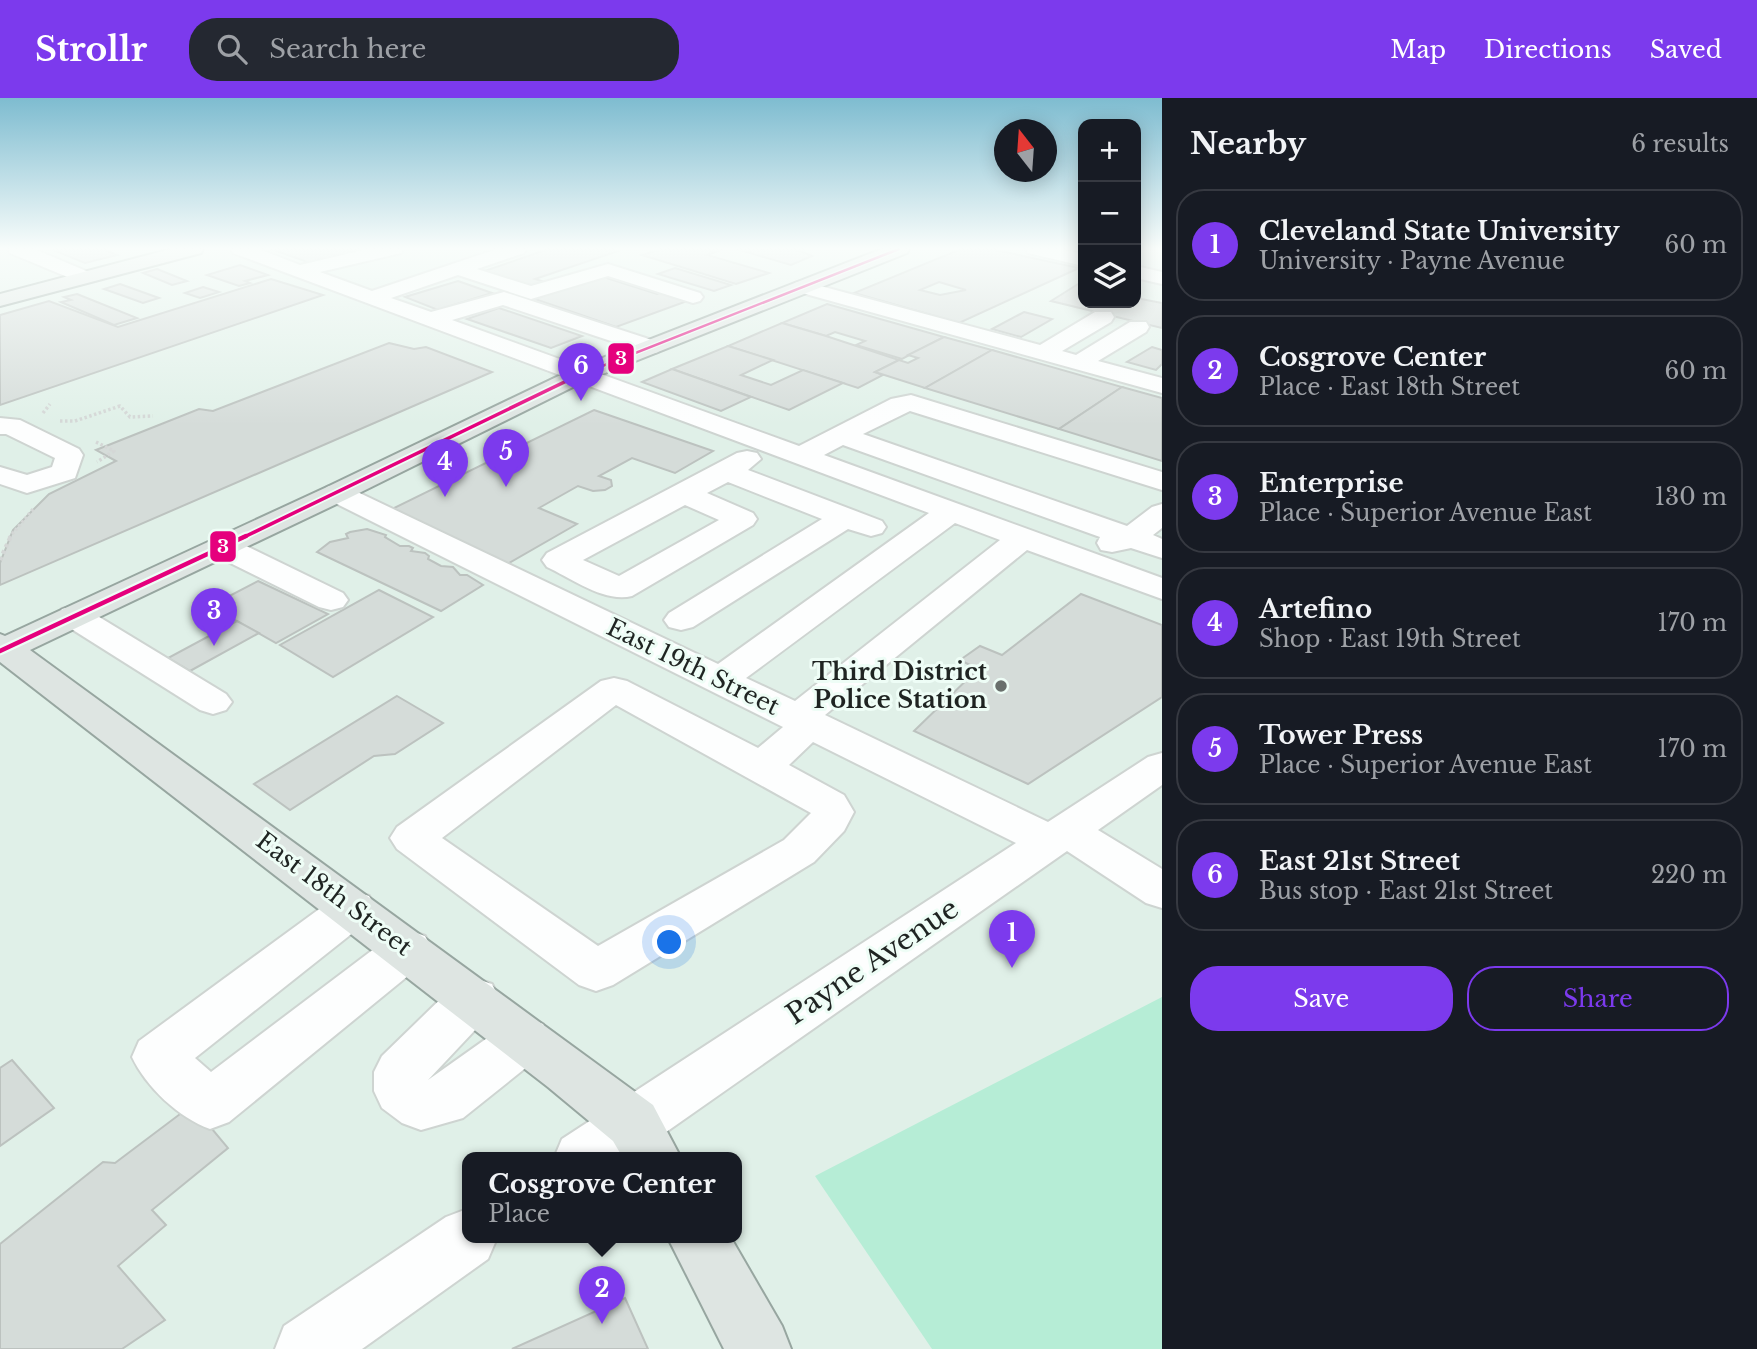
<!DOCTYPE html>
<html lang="en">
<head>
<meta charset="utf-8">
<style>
  body { margin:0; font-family:"Libre Baskerville",serif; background:#242831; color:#f1f3f6 }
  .controls { position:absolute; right:21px; top:21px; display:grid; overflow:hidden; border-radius:14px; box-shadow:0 4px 18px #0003 }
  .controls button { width:63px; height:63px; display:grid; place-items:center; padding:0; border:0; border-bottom:2px solid #363941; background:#171b24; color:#f1f3f6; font:35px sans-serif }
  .compass { position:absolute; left:994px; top:21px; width:63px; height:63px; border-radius:50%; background:#171b24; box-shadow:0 4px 18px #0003; rotate:343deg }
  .you { position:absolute; left:670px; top:845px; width:24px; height:24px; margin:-18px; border:5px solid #fff; border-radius:50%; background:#1a73e8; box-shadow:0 0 0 10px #1a73e833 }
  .badge { display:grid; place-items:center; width:46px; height:46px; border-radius:50%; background:#7c3aed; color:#fff; font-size:23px; font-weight:700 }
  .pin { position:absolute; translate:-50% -58px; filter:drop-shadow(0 2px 4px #0008) }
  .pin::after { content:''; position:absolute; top:37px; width:24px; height:21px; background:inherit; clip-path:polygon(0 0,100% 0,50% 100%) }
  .popup { position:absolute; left:462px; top:1054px; width:280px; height:91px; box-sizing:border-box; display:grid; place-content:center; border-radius:14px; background:#171b24; filter:drop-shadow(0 2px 5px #0005); font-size:23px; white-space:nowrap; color:#9ea1a6 }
  .popup b { font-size:26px; color:#f1f3f6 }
  .popup::after { content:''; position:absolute; left:50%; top:100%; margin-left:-14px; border:14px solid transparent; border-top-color:#171b24 }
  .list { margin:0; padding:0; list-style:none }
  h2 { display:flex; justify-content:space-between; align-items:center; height:91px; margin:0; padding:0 28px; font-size:30px }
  h2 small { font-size:23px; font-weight:400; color:#9ea1a6 }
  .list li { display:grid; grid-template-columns:46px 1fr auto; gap:21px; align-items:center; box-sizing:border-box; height:112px; margin:0 14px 14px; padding:0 14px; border:2px solid #363941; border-radius:28px }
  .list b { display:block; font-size:26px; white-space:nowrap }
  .list p { margin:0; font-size:23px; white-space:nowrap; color:#9ea1a6 }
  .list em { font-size:23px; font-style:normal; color:#9ea1a6 }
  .actions { display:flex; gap:14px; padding:21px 28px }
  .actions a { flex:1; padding:16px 0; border:2px solid #7c3aed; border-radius:28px; text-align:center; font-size:24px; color:#7c3aed }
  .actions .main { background:#7c3aed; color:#fff }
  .icon { flex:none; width:38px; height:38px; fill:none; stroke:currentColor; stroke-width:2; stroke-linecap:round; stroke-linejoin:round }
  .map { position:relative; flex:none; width:1162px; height:1251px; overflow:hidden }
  header { display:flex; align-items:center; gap:42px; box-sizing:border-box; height:98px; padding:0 35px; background:#7c3aed; color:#fff }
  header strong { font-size:33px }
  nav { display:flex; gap:38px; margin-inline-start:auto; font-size:24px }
  .search { width:490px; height:63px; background:#242831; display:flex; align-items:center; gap:18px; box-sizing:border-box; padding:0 24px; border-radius:28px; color:#9ea1a6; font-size:26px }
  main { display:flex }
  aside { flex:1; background:#171b24 }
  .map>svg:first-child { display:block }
  .built { fill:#e0f0e8; fill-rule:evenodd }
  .green { fill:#b6edd6 }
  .building { fill:#d5dcd9; stroke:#bcc2bf; stroke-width:2; fill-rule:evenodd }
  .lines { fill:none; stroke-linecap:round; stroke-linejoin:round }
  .minor-casing { stroke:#ced4d1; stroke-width:4 }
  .major-casing { stroke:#97a6a0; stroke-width:4 }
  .path-far1 { stroke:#d4d7d6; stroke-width:3.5; stroke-dasharray:2.5 2.5; stroke-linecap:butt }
  .path { stroke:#d4d7d6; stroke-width:4.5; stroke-dasharray:3.5 3.5; stroke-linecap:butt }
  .minor { fill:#fdfefe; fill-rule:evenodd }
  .major { fill:#dee5e2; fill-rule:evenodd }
  .bus-1-far2-casing { stroke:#eefdf6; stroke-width:5 }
  .bus-1-far1-casing { stroke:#eefdf6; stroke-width:7 }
  .bus-1-casing { stroke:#eefdf6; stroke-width:9 }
  .bus-1-far2 { stroke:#e5007d; stroke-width:2.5 }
  .bus-1-far1 { stroke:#e5007d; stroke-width:3.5 }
  .bus-1 { stroke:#e5007d; stroke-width:4.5 }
  .poi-dot { fill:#696f6c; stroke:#eefdf6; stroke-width:2.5 }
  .labels { text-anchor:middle; stroke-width:6; stroke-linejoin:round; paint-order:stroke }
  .street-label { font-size:24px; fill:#1f2422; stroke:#eefdf6 }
  .poi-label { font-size:24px; font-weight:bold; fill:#1f2422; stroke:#eefdf6; text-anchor:end }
  .near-street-label { font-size:28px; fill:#1f2422; stroke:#eefdf6 }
  .line-badge { stroke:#eefdf6; stroke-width:2.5 }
  .badge-label { font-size:19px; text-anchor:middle; font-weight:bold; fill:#fff }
</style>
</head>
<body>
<header>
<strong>Strollr</strong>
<div class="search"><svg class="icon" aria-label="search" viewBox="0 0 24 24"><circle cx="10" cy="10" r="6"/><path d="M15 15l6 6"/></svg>Search here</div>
<nav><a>Map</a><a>Directions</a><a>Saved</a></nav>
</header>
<main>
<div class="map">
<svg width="1162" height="1251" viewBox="0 0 1162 1251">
  <rect width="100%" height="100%" fill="#f2faf6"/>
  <path class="built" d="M0 151H1083V205H1136V151H1162V1251H0ZM467 1060H737V1140H467Z"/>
  <polygon class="green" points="1162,899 1162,1251 932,1251 815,1078"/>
  <g class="building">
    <polygon points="51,151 103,151 117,157 85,165"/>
    <polygon points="271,151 363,151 313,166"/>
    <polygon points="548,151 617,151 615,152 618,153 535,181 551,186 538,190 482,174"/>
    <polygon points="662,151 723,151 707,157 769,175 736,186 642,157"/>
    <polygon points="736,151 804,151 800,153 812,158 791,167"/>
    <path d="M961 151H991L1079 170 959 225 854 195ZM939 184 966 192 940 197 920 192Z"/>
    <polygon points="240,167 268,177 245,183 250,185 239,188 207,177"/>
    <polygon points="675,170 731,187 714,193 658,176"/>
    <polygon points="157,171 187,183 172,187 143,175"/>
    <polygon points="597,177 657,196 666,193 690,202 616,229 529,199"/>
    <polygon points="271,181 323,197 0,307 0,217 49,203 118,229"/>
    <polygon points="458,183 492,195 438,212 405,199"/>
    <polygon points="1083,183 1083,205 1136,205 1136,200 1162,205 1162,230 1051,203"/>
    <polygon points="120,186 159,200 143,205 104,191"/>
    <polygon points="203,189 219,194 200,200 185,195"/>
    <polygon points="77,196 137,220 114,227 61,204 71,202 64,199"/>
    <polygon points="827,206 944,239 902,261 856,247 865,243 835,234 826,238 782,225"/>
    <polygon points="499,210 582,238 551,250 467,221"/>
    <polygon points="1024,214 1052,221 1021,239 992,231"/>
    <polygon points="782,225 826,238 899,262 875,274 883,277 858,290 728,248"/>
    <polygon points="944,239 992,252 925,290 875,274 899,262 908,265 918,260 908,257"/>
    <polygon points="389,245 414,251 426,249 492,274 0,487 0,465 13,432 49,396 116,363 96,352 199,311 213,313"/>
    <polygon points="728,248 773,262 741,277 771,287 803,272 843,285 789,312 672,271"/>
    <polygon points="1152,249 1162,252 1162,266 1156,272 1127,264"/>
    <polygon points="992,252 1122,289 1059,331 925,290"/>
    <polygon points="672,271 751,299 721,313 642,284"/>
    <polygon points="1122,289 1162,300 1162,363 1059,331"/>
    <polygon points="594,312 713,353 675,375 632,360 599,378 611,382 612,388 605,392 593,393 578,388 539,410 577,426 504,468 386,414"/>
    <polygon points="367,431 386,437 385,439 400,448 409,448 413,450 411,453 425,455 429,458 428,461 441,468 453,469 460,477 467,477 483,487 441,513 317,454 330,444 348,440 346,436 350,434"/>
    <polygon points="258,483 328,516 276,545 210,508"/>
    <polygon points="379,492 433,519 333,579 280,547"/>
    <polygon points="1081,496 1162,527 1162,599 1028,686 914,633 978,571 960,562 980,548 1002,557"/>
    <polygon points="237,523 259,535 190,573 168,560"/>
    <polygon points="397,598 443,625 395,656 374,658 290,712 254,686"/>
    <polygon points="12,962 54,1010 0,1048 0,970"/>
    <polygon points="192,1007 228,1050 152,1112 166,1127 118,1168 165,1222 122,1251 0,1251 0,1146 103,1064 115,1065"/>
    <polygon points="625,1200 648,1251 512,1251"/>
  </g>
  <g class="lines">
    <defs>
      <g id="minor">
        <polygon points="8,151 34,151 91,175 94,179 91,183 77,183 10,155"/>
        <path d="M231 151H259L300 167 368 151H403L401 155 320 174 372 193 497 151H526L524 155 477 171 531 188 608 166 700 195 703 199 700 203 693 205 608 178 531 201 458 177 391 200 431 214 504 194 658 244 661 249 658 254 650 256 503 207 452 222 799 348 891 301 911 297 1162 374V392L910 313 863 336 1127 428 1152 409 1162 406V430L1153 437 1162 441V460L1131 450 1112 454 1101 452 1097 445 1100 439 843 347 824 357 1162 480V501L1027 452 825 617 1048 724 1148 659 1162 655V687L1098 732 1162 771V810L1146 805 1067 753 629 1060H554L562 1041 1016 745 813 644 789 667 844 697 854 714 844 733 814 764 613 887 596 893 579 887 397 751 390 740 397 729 601 583 614 580 627 583 758 650 783 629 327 401 323 395 327 389 337 386 347 389 718 566 929 415 233 155ZM955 425 1000 442 795 603 746 580ZM616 607 811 715 784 742 598 848 442 740Z"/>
        <polygon points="1026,151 1061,151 1083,156 1083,168 1028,155"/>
        <polygon points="1136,168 1162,174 1162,186 1136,180"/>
        <polygon points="802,183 1040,247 1095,214 1111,214 1114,219 1111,224 1062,253 1076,257 1130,224 1146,224 1149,229 1146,234 1098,263 1162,280 1162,295 795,193 792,189 795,185"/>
        <polygon points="0,320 20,322 79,351 83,357 75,380 27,395 0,386 0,369 27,377 52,369 55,360 6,336 0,336"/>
        <path d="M747 353 757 355 761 361 748 372 882 423 886 429 882 435 871 438 848 431 693 529 681 532 669 529 664 522 669 515 822 421 728 384 707 395 753 415 757 421 753 427 632 498C604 505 571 480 547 469L542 462 547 455 737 355ZM685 407 719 422 619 478 583 462Z"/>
        <polygon points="223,440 234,442 343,495 348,502 343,509 331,512 319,509 212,456 207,449 212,442"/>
        <polygon points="74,508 86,511 226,596 232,604 226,612 213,616 200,612 62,525 57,518 62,511"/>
        <path d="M353 793 369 798 376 810 369 822 195 960 211 974 391 838 408 832 425 838 432 851 425 864 229 1024 210 1031C179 1020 146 989 132 959L139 943 337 798Z"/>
        <polygon points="474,880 492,886 499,900 492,914 428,982 507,926 525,919 543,926 551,941 543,956 463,1020 421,1032 402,1025 382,1010 374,993 374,974 382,958 456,886"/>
        <polygon points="467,1111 467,1140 497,1140 488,1161 362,1251 275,1251 284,1228 446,1119"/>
      </g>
      <g id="major">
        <polygon points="171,151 203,151 201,155 0,208 0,196"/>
        <polygon points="882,151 909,151 907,155 585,283 347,401 30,552 653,1007 681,1060 623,1060 613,1043 548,989 0,564 0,536 5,538 327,389 569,273"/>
        <polygon points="668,1140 731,1140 782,1228 791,1251 724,1251"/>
      </g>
    </defs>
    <use href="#minor" class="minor-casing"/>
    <use href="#major" class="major-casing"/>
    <g class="path-far1">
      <polyline points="43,315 50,306"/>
      <polyline points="60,323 75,323 120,308 130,319 153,318"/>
      <polyline points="96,344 114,353 97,364"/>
      <polyline points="9,440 34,410"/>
    </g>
    <polyline class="path" points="0,462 11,438"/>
    <use href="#minor" class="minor"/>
    <use href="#major" class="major"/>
    <defs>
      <polyline id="bus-1-far2" points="577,278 899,151"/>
      <polyline id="bus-1-far1" points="242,440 581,276"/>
      <polyline id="bus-1" points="0,553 246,438"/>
    </defs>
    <use href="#bus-1-far2" class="bus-1-far2-casing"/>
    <use href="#bus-1-far1" class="bus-1-far1-casing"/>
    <use href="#bus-1" class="bus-1-casing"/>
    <use href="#bus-1-far2" class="bus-1-far2"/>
    <use href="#bus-1-far1" class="bus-1-far1"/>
    <use href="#bus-1" class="bus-1"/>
  </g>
  <linearGradient id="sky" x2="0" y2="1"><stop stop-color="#7ebcd0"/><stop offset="0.46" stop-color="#f9fdfb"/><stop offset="1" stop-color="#f9fdfb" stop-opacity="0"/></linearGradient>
  <rect width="1162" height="327" fill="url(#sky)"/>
  <circle class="poi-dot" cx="1001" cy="588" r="7"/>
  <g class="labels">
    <g class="street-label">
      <text transform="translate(693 569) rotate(26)" y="8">East 19th Street</text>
      <text transform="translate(334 796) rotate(37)" y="8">East 18th Street</text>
    </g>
    <g class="poi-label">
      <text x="987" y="582">Third District<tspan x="987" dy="28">Police Station</tspan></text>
    </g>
    <g class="near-street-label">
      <text transform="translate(872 863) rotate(-34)" y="10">Payne Avenue</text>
    </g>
  </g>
  <g class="line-badge">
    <rect x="607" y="244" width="28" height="33" rx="7" fill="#e5007d"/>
    <rect x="209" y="432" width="28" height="33" rx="7" fill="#e5007d"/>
  </g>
  <g class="badge-label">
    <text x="621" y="267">3</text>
    <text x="223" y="455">3</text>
  </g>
</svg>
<div class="controls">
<button>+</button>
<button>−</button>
<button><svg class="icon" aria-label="layers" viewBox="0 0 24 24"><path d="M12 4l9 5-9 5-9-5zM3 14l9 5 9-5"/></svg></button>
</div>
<svg class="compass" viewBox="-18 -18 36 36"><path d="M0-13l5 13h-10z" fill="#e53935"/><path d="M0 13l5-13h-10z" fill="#9ea1a6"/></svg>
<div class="you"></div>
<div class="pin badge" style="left:1012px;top:870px">1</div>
<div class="pin badge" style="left:602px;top:1226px">2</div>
<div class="popup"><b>Cosgrove Center</b>Place</div>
<div class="pin badge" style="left:214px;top:548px">3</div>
<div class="pin badge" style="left:445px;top:399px">4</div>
<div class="pin badge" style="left:506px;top:389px">5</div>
<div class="pin badge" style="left:581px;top:303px">6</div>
</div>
<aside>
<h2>Nearby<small>6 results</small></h2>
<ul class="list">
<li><span class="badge">1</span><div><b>Cleveland State University</b><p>University · Payne Avenue</p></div><em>60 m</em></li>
<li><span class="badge">2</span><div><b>Cosgrove Center</b><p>Place · East 18th Street</p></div><em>60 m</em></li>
<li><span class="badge">3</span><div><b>Enterprise</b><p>Place · Superior Avenue East</p></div><em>130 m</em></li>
<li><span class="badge">4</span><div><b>Artefino</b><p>Shop · East 19th Street</p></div><em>170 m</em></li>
<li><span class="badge">5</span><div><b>Tower Press</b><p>Place · Superior Avenue East</p></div><em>170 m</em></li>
<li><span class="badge">6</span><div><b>East 21st Street</b><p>Bus stop · East 21st Street</p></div><em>220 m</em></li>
</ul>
<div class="actions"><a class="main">Save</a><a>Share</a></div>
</aside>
</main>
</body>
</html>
